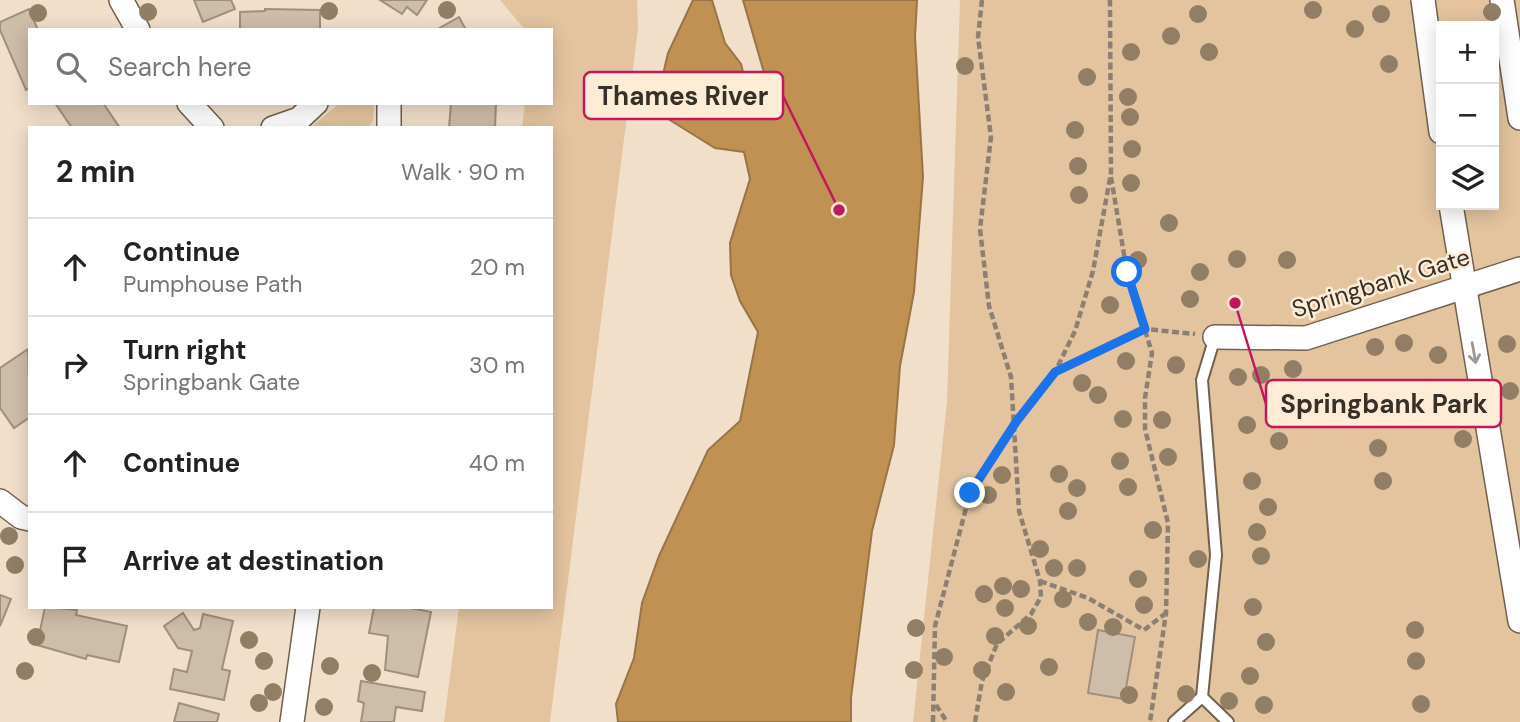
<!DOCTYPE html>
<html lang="en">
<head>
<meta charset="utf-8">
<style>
  body { margin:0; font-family:"DM Sans",sans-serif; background:#f2f2f2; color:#222 }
  .controls { position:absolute; right:21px; top:21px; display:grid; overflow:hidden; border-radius:0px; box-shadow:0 4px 18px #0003 }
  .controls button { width:63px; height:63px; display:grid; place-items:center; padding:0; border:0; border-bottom:2px solid #e0e0e0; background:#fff; color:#222; font:35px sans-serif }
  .stop { position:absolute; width:21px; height:21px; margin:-16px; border:5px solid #1a73e8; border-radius:50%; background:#fff }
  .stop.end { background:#1a73e8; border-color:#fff; box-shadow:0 2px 7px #0008 }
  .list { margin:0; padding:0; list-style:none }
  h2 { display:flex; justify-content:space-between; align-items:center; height:91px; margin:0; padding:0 28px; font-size:30px }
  h2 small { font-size:23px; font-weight:400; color:#767676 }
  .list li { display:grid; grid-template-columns:46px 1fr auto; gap:21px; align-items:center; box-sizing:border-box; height:98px; padding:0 28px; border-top:2px solid #e0e0e0 }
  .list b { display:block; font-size:26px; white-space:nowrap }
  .list p { margin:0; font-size:23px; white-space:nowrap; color:#767676 }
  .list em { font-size:23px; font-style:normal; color:#767676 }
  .icon { flex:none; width:38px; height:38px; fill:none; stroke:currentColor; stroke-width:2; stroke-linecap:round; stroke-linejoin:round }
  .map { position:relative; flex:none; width:1520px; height:722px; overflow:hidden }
  .search { position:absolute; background:#fff; box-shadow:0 4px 18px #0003; left:28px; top:28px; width:525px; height:77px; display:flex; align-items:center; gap:18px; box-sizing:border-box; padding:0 24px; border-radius:0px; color:#767676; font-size:26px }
  .panel { position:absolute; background:#fff; box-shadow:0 4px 18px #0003; left:28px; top:126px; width:525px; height:483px; border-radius:0px }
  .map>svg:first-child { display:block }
  .green { fill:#e4c49f; fill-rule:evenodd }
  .water { fill:#c19153; stroke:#987446; stroke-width:2 }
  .building { fill:#cebda8; stroke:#a08f7c; stroke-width:2 }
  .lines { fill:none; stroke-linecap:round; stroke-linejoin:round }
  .service-casing { stroke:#70604e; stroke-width:14 }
  .minor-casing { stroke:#70604e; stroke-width:26 }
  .path { stroke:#8c8072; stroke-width:4.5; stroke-dasharray:7 3.5; stroke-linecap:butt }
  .service { stroke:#fff; stroke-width:10 }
  .minor { stroke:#fff; stroke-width:23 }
  .tree { fill:#917e65 }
  .oneway { stroke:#9b9894 }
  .route { stroke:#1a73e8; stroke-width:9 }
  .labels { text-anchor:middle; stroke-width:5; stroke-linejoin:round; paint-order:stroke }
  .street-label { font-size:24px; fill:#373028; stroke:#feecd7 }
  .leader { fill:none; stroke:#c2185b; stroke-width:2.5 }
  .callout-dot { fill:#c2185b; stroke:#feecd7; stroke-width:2.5 }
  .callout { fill:#feecd7; stroke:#c2185b; stroke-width:2.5 }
  .callout-label { font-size:26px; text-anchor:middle; font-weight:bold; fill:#373028 }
</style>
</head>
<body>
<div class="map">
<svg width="1520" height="722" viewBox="0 0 1520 722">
  <rect width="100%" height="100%" fill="#f1dfca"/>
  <g class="green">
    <polygon points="500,0 637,0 638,29 550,722 444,722 459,607 551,607 551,128 522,128 525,103 551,103 551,30 525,30"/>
    <path d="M960 0H1520V722H913L947 401ZM1441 26H1494V205H1441Z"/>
    <polygon points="340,103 374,103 373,121 367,128 310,128"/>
  </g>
  <polygon class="water" points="693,0 712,0 725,43 741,64 746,84 761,91 765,76 743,0 917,0 915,37 923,177 914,292 900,366 894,445 872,531 851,698 851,722 618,722 616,704 634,658 642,603 659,556 708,450 740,421 758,332 740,301 731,275 730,243 750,179 744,152 715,148 665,117 661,83 668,53"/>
  <g class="building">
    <polygon points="194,0 231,0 235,9 203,22"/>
    <polygon points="380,0 427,0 417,15 407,7 402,14"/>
    <polygon points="29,9 38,30 30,30 30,88 26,90 0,30 0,22"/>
    <polygon points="265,9 320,10 320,30 240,30 240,12 265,11"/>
    <polygon points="459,17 466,30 436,30"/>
    <polygon points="55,103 103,103 120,128 72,128"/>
    <polygon points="451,103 496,103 495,128 449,128"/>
    <polygon points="28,349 30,417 14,428 0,408 0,368"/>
    <polygon points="0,595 11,599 0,626"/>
    <polygon points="45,607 77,610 76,615 127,626 119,662 87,655 86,659 37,645"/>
    <polygon points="374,607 405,607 431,612 418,677 385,670 388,636 369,633"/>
    <polygon points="183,613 194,630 200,628 203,614 233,621 222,669 230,671 224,700 170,689 174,669 187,672 192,651 178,648 164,626"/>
    <polygon points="1098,630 1135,637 1124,699 1088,693"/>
    <polygon points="361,681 425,692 422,711 396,707 394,722 361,722 364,703 358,701"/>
    <polygon points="179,703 219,714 217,722 174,722"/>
  </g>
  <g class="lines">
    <defs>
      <g id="service">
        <polyline points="1202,697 1228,722"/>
        <polyline points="1174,722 1202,697 1216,555 1202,380 1215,337"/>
      </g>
      <g id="minor">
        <polyline points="121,0 138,30"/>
        <polyline points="1423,0 1441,132"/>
        <polyline points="1502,0 1520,118"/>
        <polyline points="189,103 212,128"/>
        <polyline points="273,128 299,119 316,103"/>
        <polyline points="389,128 389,103"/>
        <polyline points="1451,205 1520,621"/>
        <polyline points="1215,337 1306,338 1520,269"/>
        <polyline points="0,501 21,517 30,519"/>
        <polyline points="292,722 308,607"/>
      </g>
    </defs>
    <use href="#service" class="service-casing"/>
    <use href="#minor" class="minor-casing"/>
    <g class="path">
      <polyline points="1111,177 1127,272 1152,353 1145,398 1145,429 1168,523 1166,613 1150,722"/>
      <polyline points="1056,372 1145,329 1195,334"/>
      <polyline points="1040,581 1088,598 1144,630 1166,613"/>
      <polyline points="936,705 947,722"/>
      <polyline points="933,722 935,626 970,493 1016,422 1055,372 1075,331 1093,271 1111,173 1110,0"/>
      <polyline points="975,722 982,681 997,644 1031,614 1041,597 1040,581 1019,511 1011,377 989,306 980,229 991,137 978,37 982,0"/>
    </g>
    <use href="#service" class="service"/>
    <use href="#minor" class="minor"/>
  </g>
  <g class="tree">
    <circle cx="447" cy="10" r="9"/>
    <circle cx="1313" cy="10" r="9"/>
    <circle cx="329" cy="11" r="9"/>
    <circle cx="148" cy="12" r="9"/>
    <circle cx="1492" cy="12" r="9"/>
    <circle cx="38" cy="13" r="9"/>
    <circle cx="1198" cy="14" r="9"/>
    <circle cx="1381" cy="14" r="9"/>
    <circle cx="1355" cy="29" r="9"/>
    <circle cx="1171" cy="36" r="9"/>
    <circle cx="1131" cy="52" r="9"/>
    <circle cx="1209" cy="52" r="9"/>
    <circle cx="1389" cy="64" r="9"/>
    <circle cx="965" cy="66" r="9"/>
    <circle cx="1087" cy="77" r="9"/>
    <circle cx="1128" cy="97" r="9"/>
    <circle cx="1130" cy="117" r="9"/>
    <circle cx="1075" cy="130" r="9"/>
    <circle cx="1132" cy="149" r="9"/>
    <circle cx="1078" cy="166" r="9"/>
    <circle cx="1131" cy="183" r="9"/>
    <circle cx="1079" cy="195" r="9"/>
    <circle cx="1169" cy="223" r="9"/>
    <circle cx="1237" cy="259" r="9"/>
    <circle cx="1138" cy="260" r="9"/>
    <circle cx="1287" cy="260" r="9"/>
    <circle cx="1200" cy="272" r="9"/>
    <circle cx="1190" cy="299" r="9"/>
    <circle cx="1110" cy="305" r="9"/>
    <circle cx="1404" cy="343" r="9"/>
    <circle cx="1507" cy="344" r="9"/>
    <circle cx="1375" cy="347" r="9"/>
    <circle cx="1438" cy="355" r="9"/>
    <circle cx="1126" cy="361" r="9"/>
    <circle cx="1176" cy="365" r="9"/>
    <circle cx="1293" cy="369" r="9"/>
    <circle cx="1261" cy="375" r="9"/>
    <circle cx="1238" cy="377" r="9"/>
    <circle cx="1082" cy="383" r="9"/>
    <circle cx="1510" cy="391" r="9"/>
    <circle cx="1098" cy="395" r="9"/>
    <circle cx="1123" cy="419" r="9"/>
    <circle cx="1162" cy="420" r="9"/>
    <circle cx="1247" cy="425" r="9"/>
    <circle cx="1463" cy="439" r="9"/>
    <circle cx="1279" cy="441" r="9"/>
    <circle cx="1378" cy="448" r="9"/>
    <circle cx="1168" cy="457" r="9"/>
    <circle cx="1120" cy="461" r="9"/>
    <circle cx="1059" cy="474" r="9"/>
    <circle cx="1002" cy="475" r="9"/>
    <circle cx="1252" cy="481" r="9"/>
    <circle cx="1383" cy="481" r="9"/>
    <circle cx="1128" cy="487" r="9"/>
    <circle cx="1077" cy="488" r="9"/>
    <circle cx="988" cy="495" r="9"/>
    <circle cx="1268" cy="507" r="9"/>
    <circle cx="1068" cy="511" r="9"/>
    <circle cx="1153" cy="530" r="9"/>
    <circle cx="1257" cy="532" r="9"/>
    <circle cx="9" cy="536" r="9"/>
    <circle cx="1040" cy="549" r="9"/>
    <circle cx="1261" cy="556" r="9"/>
    <circle cx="1198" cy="559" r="9"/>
    <circle cx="15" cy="565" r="9"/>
    <circle cx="1054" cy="568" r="9"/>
    <circle cx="1077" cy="568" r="9"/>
    <circle cx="1138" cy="579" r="9"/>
    <circle cx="1003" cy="586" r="9"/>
    <circle cx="1021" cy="589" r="9"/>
    <circle cx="984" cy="594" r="9"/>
    <circle cx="1063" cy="599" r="9"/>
    <circle cx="1144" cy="605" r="9"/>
    <circle cx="1253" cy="607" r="9"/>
    <circle cx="1005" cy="608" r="9"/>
    <circle cx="1088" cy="622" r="9"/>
    <circle cx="1028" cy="626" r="9"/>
    <circle cx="1113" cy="627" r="9"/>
    <circle cx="916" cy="628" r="9"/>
    <circle cx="1415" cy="630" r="9"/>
    <circle cx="995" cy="636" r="9"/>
    <circle cx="36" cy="637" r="9"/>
    <circle cx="249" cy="640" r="9"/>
    <circle cx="1266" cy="642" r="9"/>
    <circle cx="944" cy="657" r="9"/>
    <circle cx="264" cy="661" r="9"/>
    <circle cx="1416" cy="661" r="9"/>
    <circle cx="330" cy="666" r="9"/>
    <circle cx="1049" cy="667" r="9"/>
    <circle cx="914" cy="670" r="9"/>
    <circle cx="982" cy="670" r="9"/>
    <circle cx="25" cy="671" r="9"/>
    <circle cx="372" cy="673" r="9"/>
    <circle cx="1250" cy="676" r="9"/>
    <circle cx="273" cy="692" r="9"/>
    <circle cx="1006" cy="692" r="9"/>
    <circle cx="1186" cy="694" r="9"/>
    <circle cx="1129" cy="695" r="9"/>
    <circle cx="1229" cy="701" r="9"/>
    <circle cx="259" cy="703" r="9"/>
    <circle cx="1421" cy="704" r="9"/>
    <circle cx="1264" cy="705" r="9"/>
    <circle cx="324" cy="707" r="9"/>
  </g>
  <defs><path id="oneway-shaft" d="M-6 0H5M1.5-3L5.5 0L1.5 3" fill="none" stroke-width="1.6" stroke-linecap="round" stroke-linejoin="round" transform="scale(1.75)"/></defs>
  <use class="oneway" href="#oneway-shaft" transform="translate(1474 353) rotate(80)"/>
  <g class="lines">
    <polyline class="route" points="970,493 1016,422 1055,372 1145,329 1127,272"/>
  </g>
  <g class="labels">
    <g class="street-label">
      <text transform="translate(1381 283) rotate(-17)" y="8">Springbank Gate</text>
    </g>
  </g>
  <path class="leader" d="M839 210L783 96M1235 303L1266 404"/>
  <g class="callout-dot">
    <circle cx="839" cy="210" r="7"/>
    <circle cx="1235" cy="303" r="7"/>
  </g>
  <g class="callout">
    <rect x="584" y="72" width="199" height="47" rx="7"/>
    <rect x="1266" y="380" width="235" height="47" rx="7"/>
  </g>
  <g class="callout-label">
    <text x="683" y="105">Thames River</text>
    <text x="1384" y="413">Springbank Park</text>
  </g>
</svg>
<div class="controls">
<button>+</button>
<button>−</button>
<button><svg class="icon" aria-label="layers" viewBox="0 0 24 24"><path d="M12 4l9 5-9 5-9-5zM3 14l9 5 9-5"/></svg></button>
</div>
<div class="stop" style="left:1127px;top:272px"></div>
<div class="stop end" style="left:970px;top:493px"></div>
<div class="search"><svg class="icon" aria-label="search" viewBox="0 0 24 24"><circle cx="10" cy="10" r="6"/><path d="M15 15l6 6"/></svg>Search here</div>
<section class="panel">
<h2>2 min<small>Walk · 90 m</small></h2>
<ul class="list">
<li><svg class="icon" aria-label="ahead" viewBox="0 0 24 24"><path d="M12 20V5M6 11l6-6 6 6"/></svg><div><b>Continue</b><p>Pumphouse Path</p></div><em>20 m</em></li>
<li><svg class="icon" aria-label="right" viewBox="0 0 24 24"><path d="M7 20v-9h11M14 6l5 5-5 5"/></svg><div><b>Turn right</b><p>Springbank Gate</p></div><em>30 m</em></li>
<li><svg class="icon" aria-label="ahead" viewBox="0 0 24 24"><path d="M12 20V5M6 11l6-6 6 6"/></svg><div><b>Continue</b></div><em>40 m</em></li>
<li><svg class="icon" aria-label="arrive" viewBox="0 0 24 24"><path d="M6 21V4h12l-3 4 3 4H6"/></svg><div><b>Arrive at destination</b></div></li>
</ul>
</section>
</div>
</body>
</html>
